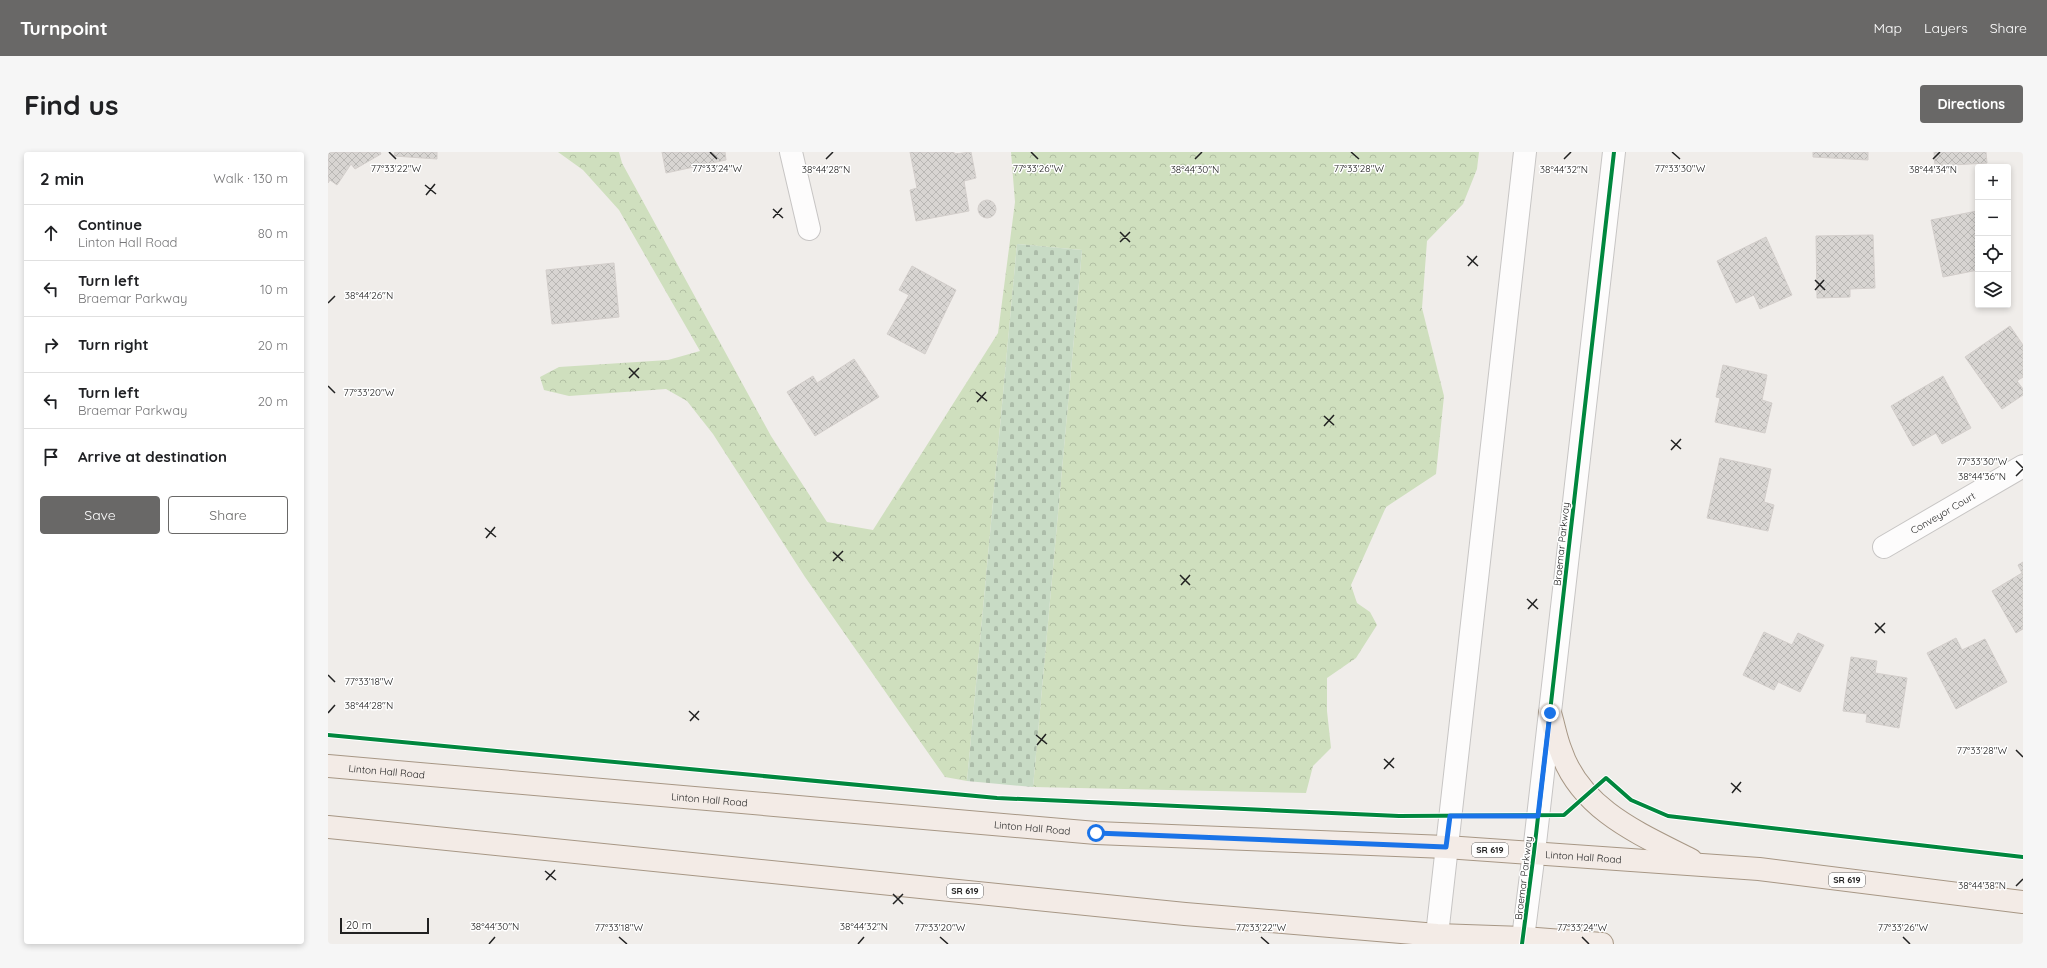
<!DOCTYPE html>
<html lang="en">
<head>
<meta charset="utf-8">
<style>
  body { margin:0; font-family:Quicksand,sans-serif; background:#f6f6f6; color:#202124 }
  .controls { position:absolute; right:12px; top:12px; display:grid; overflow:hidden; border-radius:4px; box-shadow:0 2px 6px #0003 }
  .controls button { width:36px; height:36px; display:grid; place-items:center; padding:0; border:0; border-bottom:1px solid #e0e0e0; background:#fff; color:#202124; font:20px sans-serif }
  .scale { position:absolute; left:12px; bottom:10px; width:89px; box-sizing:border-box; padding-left:4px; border:2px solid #212121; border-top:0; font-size:11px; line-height:14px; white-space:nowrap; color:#212121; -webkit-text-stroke:3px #fff; paint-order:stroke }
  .stop { position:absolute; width:12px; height:12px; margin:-9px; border:3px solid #1a73e8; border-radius:50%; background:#fff }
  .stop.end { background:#1a73e8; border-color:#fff; box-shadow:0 1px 4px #0008 }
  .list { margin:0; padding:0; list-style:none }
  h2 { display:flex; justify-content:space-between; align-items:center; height:52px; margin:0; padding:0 16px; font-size:17px }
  h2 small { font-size:13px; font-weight:400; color:#757577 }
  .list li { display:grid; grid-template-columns:26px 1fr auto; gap:12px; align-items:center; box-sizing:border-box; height:56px; padding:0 16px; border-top:1px solid #e0e0e0 }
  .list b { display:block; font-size:15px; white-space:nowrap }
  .list p { margin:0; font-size:13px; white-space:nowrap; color:#757577 }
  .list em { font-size:13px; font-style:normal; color:#757577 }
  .actions { display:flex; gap:8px; padding:12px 16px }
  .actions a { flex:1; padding:9px 0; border:1px solid #696867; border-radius:4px; text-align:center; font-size:14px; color:#696867 }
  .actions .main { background:#696867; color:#fff }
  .icon { flex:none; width:22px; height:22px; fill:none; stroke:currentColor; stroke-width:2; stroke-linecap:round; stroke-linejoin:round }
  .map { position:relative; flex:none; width:1695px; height:792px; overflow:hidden; border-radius:4px }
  header { display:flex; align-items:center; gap:24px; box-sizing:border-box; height:56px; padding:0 20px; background:#696867; color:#fff }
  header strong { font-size:19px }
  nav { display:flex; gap:22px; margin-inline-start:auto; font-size:14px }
  .intro { display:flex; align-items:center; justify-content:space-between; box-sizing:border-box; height:96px; padding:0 24px }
  h1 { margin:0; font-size:28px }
  .button { padding:10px 18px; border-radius:4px; background:#696867; color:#fff; font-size:14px; font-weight:700 }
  main { display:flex; gap:24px; padding:0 24px }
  aside { flex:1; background:#fff; border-radius:4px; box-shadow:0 2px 6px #0003 }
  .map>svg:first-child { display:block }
  .forest { fill:url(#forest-crowns) }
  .cemetery { fill:url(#cemetery-stones) }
  .building { fill:url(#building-cross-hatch); stroke:#d3cecb }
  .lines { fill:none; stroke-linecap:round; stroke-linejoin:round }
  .minor-casing { stroke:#c7c5c4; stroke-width:24 }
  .tertiary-casing { stroke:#c7c5c4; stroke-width:24 }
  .primary-casing { stroke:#a79785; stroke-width:24 }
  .minor { stroke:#fdfcfc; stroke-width:22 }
  .tertiary { stroke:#fdfcfc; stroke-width:22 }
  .primary { stroke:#f3ebe6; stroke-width:22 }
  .cycleway-casing { stroke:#fff; stroke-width:6 }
  .cycleway { stroke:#00873e; stroke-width:4 }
  .route { stroke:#1a73e8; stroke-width:5 }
  .ticks { fill:none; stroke:#212121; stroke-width:1.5 }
  .labels { text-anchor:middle; stroke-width:3; stroke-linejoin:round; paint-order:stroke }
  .shield { fill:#fff; stroke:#646464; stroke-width:1 }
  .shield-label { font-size:9px; font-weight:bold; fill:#212121 }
  .street-label { font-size:10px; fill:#212121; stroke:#fff }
  .ticks-label { font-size:10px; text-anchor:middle; fill:#212121; stroke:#fff; stroke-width:3; stroke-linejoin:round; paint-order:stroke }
</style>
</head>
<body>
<header>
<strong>Turnpoint</strong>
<nav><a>Map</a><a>Layers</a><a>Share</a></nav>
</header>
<div class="intro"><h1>Find us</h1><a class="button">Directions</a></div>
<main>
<aside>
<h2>2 min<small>Walk · 130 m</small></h2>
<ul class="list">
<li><svg class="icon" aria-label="ahead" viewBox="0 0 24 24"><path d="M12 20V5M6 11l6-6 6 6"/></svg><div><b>Continue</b><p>Linton Hall Road</p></div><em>80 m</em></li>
<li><svg class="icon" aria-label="left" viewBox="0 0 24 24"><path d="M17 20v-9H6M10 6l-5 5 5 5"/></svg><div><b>Turn left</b><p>Braemar Parkway</p></div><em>10 m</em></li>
<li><svg class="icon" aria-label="right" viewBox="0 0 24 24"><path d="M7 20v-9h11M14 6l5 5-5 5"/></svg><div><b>Turn right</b></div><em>20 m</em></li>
<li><svg class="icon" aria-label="left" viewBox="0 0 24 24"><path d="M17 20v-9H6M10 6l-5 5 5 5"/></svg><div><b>Turn left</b><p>Braemar Parkway</p></div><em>20 m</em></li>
<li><svg class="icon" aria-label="arrive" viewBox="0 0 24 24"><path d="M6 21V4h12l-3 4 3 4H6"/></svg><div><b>Arrive at destination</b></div></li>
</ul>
<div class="actions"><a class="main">Save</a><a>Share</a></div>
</aside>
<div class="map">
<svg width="1695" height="792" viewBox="0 0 1695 792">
  <defs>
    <pattern id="forest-crowns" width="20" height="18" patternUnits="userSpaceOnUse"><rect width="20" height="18" fill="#cfdfbe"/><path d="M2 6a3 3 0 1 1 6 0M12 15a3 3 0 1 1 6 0" fill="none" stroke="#b1bfa3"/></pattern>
    <pattern id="cemetery-stones" width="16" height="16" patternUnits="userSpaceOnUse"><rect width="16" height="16" fill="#c8dbc5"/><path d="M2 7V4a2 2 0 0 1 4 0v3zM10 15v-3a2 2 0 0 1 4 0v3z" fill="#acbca9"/></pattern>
    <pattern id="building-cross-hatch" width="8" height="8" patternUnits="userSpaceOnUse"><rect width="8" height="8" fill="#d8d5d2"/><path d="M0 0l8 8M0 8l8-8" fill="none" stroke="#b9b7b4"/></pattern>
  </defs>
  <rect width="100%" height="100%" fill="#f0edea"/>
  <polygon class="forest" points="230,0 291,0 294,11 443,284 499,370 545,378 670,181 687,50 683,0 1151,0 1149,17 1135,52 1099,89 1094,156 1116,244 1108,322 1058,355 1023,433 1029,451 1042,460 1049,473 1028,506 999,526 999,559 1003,596 985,614 978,641 705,635 754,98 689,92 639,629 617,625 477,425 385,282 359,249 338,237 241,244 216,238 212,225 231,215 340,208 372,199 291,58 255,18"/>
  <polygon class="cemetery" points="689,92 754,98 705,635 639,629"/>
  <g class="building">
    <polygon points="0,0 52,0 53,2 27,17 23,12 9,33 2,28 0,31"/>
    <polygon points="67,0 109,0 109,7 66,4"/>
    <polygon points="334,0 397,0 398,8 338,21"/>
    <polygon points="582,0 626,0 626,2 643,0 648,26 636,29 641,59 588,69 582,38 589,36"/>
    <polygon points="1485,0 1540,0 1540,8 1485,5"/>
    <polygon points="1606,0 1658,0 1659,11 1607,14"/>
    <circle cx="659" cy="57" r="9"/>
    <polygon points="1649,59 1650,118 1615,125 1603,68"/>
    <polygon points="1545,83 1547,136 1522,137 1522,145 1489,146 1488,84"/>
    <polygon points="1438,85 1464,143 1432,157 1426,143 1408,151 1389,109"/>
    <polygon points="286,111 291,165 224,172 218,118"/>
    <polygon points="584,114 628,138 597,202 559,182 581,143 571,138"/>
    <polygon points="1682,174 1695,193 1695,225 1689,229 1695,237 1695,243 1674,257 1637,205"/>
    <polygon points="526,207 551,245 487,284 459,240 485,224 489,231"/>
    <polygon points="1395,213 1439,223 1434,248 1444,251 1437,281 1387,270 1392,246 1388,245"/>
    <polygon points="1615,224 1643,276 1614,292 1608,281 1585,294 1563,254"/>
    <polygon points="1392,306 1443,317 1436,350 1446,353 1440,379 1379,366"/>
    <polygon points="1695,410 1695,477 1688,481 1664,439 1694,421 1690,413"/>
    <polygon points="1436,480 1464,493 1470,481 1496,493 1472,540 1450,530 1446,538 1415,523"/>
    <polygon points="1628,486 1634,498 1657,487 1679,530 1628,557 1599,501"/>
    <polygon points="1523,505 1549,509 1547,521 1579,526 1571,576 1538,570 1539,562 1515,559"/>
  </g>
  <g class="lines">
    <defs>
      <g id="minor">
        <polyline points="463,0 481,77"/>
        <path id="s1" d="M1556 395 1695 314"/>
      </g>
      <g id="tertiary">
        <polyline points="1109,783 1197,0"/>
        <polyline points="1195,786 1206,700 1286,0"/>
      </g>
      <g id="primary">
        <path d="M1222 561C1226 574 1228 587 1233 599 1253 658 1312 682 1363 708"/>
        <path id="s2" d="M0 614 768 681 1118 695 1431 717 1695 750"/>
        <polyline points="0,675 857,762 1109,783 1195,786 1274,792"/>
      </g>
    </defs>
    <use href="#minor" class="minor-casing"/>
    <use href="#tertiary" class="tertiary-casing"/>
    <use href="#primary" class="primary-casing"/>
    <use href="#minor" class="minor"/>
    <use href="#tertiary" class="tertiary"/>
    <use href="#primary" class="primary"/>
    <defs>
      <g id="cycleway">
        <polyline points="0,583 669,646 1071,664 1236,663 1278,626 1303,648 1340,664 1695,705"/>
        <polyline points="1194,792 1206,700 1286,0"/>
      </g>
    </defs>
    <use href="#cycleway" class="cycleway-casing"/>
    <use href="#cycleway" class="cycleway"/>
  </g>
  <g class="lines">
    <polyline class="route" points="768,681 1118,695 1122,664 1210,664 1222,561"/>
  </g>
  <path class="ticks" d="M61 0 68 7M382 0 389 7M703 0 710 7M1023 0 1031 7M1344 0 1352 7M498 7 505 0M867 7 874 0M1236 7 1243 0M1605 7 1612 0M97 33 108 42M98 43 107 32M445 57 455 66M445 66 454 56M792 80 802 90M792 90 802 80M1139 104 1150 114M1140 114 1149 104M1487 128 1497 138M1487 138 1496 128M0 151 7 144M301 216 311 226M301 226 311 216M0 234 7 241M648 240 659 249M649 250 658 240M996 264 1006 273M996 274 1006 263M1343 288 1353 297M1343 298 1353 287M1688 309 1695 316M1688 324 1695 317M157 376 168 385M158 386 167 375M505 400 515 409M505 409 515 399M852 423 862 433M853 433 862 423M1199 447 1210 457M1200 457 1209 447M1547 471 1557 481M1547 481 1557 471M0 523 7 530M361 559 371 568M0 561 7 553M362 569 371 559M708 583 719 592M709 593 718 582M1688 598 1695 605M1056 607 1066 616M1056 617 1066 606M1403 631 1413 640M1404 641 1413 630M217 719 228 728M218 728 227 718M1688 734 1695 727M565 742 575 752M565 752 575 742M291 785 299 792M612 785 620 792M933 785 941 792M1254 785 1261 792M1575 785 1582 792M161 792 167 785M530 792 536 785"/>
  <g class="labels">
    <g class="shield">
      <rect x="1144" y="691" width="36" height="14" rx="3"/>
      <rect x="1501" y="721" width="36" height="14" rx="3"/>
      <rect x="619" y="732" width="36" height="14" rx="3"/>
    </g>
    <g class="shield-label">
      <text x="1162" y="701">SR 619</text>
      <text x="1519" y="731">SR 619</text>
      <text x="637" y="742">SR 619</text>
    </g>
    <g class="street-label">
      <text dy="4" stroke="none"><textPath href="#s1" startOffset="68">Conveyor Court</textPath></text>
      <text transform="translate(1233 392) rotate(-84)" y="4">Braemar Parkway</text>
      <text dy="4" stroke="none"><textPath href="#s2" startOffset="59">Linton Hall Road</textPath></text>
      <text dy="4" stroke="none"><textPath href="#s2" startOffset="383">Linton Hall Road</textPath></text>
      <text dy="4" stroke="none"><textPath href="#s2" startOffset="707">Linton Hall Road</textPath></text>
      <text dy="4" stroke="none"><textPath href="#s2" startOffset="1259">Linton Hall Road</textPath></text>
      <text transform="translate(1195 726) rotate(-83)" y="4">Braemar Parkway</text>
    </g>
  </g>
  <g class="ticks-label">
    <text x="68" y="20">77°33'22"W</text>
    <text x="389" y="20">77°33'24"W</text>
    <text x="710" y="20">77°33'26"W</text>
    <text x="1031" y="20">77°33'28"W</text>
    <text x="1352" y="20">77°33'30"W</text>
    <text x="498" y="21">38°44'28"N</text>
    <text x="867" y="21">38°44'30"N</text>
    <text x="1236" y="21">38°44'32"N</text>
    <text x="1605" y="21">38°44'34"N</text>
    <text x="41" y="147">38°44'26"N</text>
    <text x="41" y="244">77°33'20"W</text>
    <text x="1654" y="313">77°33'30"W</text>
    <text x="1654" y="328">38°44'36"N</text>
    <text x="41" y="533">77°33'18"W</text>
    <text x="41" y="557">38°44'28"N</text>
    <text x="1654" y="602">77°33'28"W</text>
    <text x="1654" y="737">38°44'38"N</text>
    <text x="167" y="778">38°44'30"N</text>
    <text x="536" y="778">38°44'32"N</text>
    <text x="291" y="779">77°33'18"W</text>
    <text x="612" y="779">77°33'20"W</text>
    <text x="933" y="779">77°33'22"W</text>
    <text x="1254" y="779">77°33'24"W</text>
    <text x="1575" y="779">77°33'26"W</text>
  </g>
</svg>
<div class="controls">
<button>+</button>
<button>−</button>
<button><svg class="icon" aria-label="locate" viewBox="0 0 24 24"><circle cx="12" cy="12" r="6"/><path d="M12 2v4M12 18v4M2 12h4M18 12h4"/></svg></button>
<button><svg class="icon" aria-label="layers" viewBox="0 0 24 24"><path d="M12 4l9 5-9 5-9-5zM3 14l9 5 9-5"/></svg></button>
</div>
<div class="scale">20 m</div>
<div class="stop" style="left:768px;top:681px"></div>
<div class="stop end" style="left:1222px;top:561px"></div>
</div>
</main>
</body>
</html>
